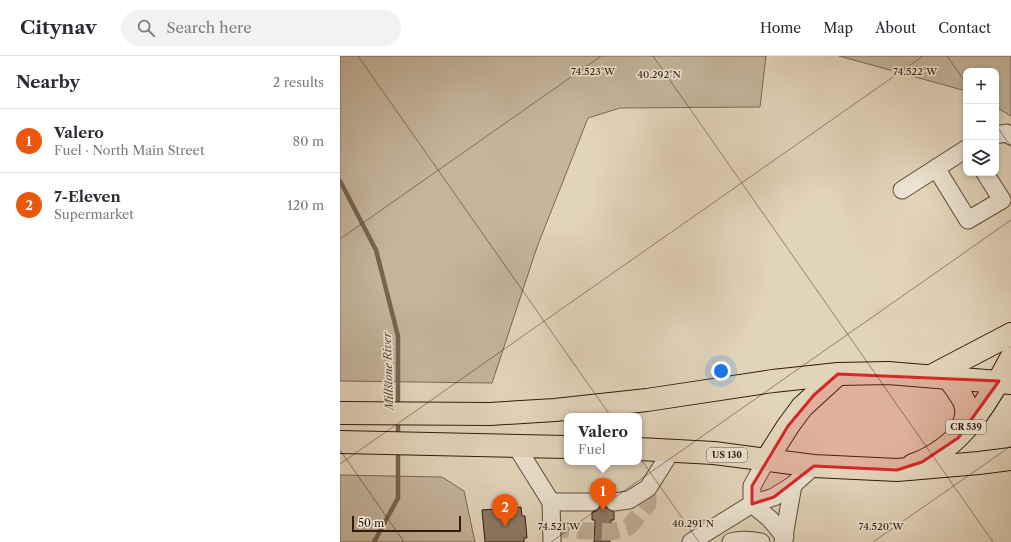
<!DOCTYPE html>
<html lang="en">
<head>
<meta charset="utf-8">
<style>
  body { margin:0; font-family:"Libre Caslon Text",serif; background:#f2f2f3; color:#2b2b33 }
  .controls { position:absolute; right:12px; top:12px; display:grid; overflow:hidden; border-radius:8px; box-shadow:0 2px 6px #0003 }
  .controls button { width:36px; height:36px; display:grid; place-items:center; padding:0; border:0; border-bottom:1px solid #e1e1e2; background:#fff; color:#2b2b33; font:20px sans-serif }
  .scale { position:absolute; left:12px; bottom:10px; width:109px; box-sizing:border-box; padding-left:4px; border:2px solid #2f1b0b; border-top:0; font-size:11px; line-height:14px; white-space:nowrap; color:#2f1b0b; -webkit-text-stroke:3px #ece3d2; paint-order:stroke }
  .you { position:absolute; left:381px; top:315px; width:14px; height:14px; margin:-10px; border:3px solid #fff; border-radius:50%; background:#1a73e8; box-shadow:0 0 0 6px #1a73e833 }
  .badge { display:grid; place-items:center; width:26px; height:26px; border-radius:50%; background:#ea580c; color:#fff; font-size:13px; font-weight:700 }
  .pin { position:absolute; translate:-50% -33px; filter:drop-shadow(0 1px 2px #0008) }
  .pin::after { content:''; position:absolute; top:21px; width:14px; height:12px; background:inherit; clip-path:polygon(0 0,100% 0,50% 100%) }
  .popup { position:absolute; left:224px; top:357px; width:78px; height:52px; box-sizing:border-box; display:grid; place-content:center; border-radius:8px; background:#fff; filter:drop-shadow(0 1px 3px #0005); font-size:13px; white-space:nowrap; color:#7c7c81 }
  .popup b { font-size:15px; color:#2b2b33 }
  .popup::after { content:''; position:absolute; left:50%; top:100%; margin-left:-8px; border:8px solid transparent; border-top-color:#fff }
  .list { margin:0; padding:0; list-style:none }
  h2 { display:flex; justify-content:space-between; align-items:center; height:52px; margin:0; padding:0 16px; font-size:17px }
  h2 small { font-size:13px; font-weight:400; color:#7c7c81 }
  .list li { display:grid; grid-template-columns:26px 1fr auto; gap:12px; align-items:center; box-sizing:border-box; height:64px; padding:0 16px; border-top:1px solid #e1e1e2 }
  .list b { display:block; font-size:15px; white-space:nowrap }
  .list p { margin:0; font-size:13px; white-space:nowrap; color:#7c7c81 }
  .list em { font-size:13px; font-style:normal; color:#7c7c81 }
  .icon { flex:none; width:22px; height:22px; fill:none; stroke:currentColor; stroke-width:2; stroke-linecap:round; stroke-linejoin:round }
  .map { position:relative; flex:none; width:671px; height:486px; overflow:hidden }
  header { display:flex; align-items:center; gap:24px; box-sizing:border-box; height:56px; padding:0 20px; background:#fff; border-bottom:1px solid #e1e1e2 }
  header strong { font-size:19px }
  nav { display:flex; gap:22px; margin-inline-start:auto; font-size:14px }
  .search { width:280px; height:36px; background:#f2f2f3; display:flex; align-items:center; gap:10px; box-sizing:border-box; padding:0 14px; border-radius:22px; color:#7c7c81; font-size:15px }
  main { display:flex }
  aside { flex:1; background:#fff }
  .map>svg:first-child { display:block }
  .green { fill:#c4b59c; stroke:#7a6854 }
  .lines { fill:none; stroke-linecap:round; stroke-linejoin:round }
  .stream { stroke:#766450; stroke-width:4.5 }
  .building { fill:#8c7b66; stroke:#2f1b0b }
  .minor-tunnel { stroke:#beaf97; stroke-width:17; stroke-dasharray:17 8; stroke-linecap:butt }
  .minor-casing { stroke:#5c4937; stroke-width:19 }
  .highway-casing { stroke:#2f1b0b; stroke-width:24 }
  .minor { stroke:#ece3d2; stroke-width:17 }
  .highway { stroke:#e2d4ba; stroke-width:22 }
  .marked { fill:#d62828; fill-opacity:0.2; stroke:#d62828; stroke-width:3; stroke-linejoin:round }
  .ticks { fill:none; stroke:#2f1b0b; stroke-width:1; stroke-opacity:0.45 }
  .labels { text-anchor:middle; stroke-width:3.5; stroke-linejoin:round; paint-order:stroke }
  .shield { fill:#ece3d2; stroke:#685747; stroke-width:1 }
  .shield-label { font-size:9px; font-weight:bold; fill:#2f1b0b }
  .water-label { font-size:11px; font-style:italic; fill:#584633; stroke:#ece3d2 }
  .ticks-label { font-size:10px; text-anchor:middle; fill:#2f1b0b; stroke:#ece3d2; stroke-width:3.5; stroke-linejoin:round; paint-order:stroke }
</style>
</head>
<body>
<header>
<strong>Citynav</strong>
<div class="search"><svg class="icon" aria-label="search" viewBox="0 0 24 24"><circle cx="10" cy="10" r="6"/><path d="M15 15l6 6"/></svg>Search here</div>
<nav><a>Home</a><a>Map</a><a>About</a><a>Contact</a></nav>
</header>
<main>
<aside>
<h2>Nearby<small>2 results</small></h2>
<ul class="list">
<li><span class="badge">1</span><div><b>Valero</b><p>Fuel · North Main Street</p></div><em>80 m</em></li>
<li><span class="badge">2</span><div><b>7-Eleven</b><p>Supermarket</p></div><em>120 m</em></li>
</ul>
</aside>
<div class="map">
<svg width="671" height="486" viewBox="0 0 671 486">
  <rect width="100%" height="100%" fill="#e2d4ba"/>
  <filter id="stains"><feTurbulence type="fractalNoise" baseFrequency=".005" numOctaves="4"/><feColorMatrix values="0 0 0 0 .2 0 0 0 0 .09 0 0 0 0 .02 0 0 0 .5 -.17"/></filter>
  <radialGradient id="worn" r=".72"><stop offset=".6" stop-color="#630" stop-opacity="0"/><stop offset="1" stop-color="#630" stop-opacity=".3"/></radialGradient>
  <g class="green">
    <polygon points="0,0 426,0 420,51 280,52 248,62 197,191 152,327 151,327 0,325"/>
    <polygon points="499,0 671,0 671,60 656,51 656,15 626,15 626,35"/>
    <polygon points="0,419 102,421 124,435 135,486 0,486"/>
  </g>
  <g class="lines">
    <g class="stream">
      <polyline points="0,125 36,194 58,280 58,353"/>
      <polyline points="58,364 58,381"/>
      <polyline points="34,486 58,442 58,392"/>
    </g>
  </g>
  <g class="building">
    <polygon points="252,428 275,429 274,436 268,438 265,443 264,447 266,452 274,456 274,464 271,464 270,486 254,486 255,464 252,464 252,456 257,455 260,451 262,446 261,441 257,438 252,436"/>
    <polygon points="181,451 182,460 185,460 187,482 184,482 184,486 145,486 142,454"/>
  </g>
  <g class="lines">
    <polyline class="minor-tunnel" points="212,473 270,476 289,471 308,448 308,432"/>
    <defs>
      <g id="minor">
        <polyline points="656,79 666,77 671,80"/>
        <polyline points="596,112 628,164 662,144 645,117"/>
        <polyline points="562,134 626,93"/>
        <polyline points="176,390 211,446 212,486"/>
        <polyline points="211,446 252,446"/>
        <polyline points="274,446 289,444 308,432 332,394"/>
        <polyline points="412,448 412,430 427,403"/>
        <polyline points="412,448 430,463 445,481"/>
        <polyline points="351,486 412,448 434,441 453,429 474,410"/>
        <path d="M391 486C401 483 411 484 421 486"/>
        <polyline points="443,486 453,429"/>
      </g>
      <g id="highway">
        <polyline points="591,320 671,278"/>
        <path d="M608 321C623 343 633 349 621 375"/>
        <polyline points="0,357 150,358 215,354 307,344 433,325 498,318 548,317 671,327"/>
        <polyline points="0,386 227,391"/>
        <polyline points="299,393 374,397 474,410 557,414 639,407 671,403"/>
        <polyline points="427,403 448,370 462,351 498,318"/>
        <path d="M573 409C621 393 649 344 671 302"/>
      </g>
    </defs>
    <use href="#minor" class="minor-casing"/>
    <use href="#highway" class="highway-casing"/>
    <use href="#minor" class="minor"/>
    <use href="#highway" class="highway"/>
  </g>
  <path class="marked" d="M498 318 659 325 618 382 582 406 557 414 474 410 434 441 412 448V430L448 370 474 339Z"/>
  <path class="ticks" d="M18 0 359 486M313 0 653 486M607 0 626 27M656 69 671 91M0 183 261 0M0 394 64 486M0 408 583 0M211 486 671 164M533 486 671 390"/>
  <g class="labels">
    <g class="shield">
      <rect x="606" y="364" width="40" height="14" rx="3"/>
      <rect x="367" y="392" width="40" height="14" rx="3"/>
    </g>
    <g class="shield-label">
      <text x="626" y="374">CR 539</text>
      <text x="387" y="402">US 130</text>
    </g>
    <g class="water-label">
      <text transform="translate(48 315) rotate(-92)" y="4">Millstone River</text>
    </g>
  </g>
  <g class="ticks-label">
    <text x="253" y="19">74.523°W</text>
    <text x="575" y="19">74.522°W</text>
    <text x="319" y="22">40.292°N</text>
    <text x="353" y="471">40.291°N</text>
    <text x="219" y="474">74.521°W</text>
    <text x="541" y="474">74.520°W</text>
  </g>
  <rect width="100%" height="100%" filter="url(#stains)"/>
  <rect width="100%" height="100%" fill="url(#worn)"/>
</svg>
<div class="controls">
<button>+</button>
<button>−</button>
<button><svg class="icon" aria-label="layers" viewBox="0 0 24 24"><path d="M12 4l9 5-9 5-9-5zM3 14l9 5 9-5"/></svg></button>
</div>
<div class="scale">50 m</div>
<div class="you"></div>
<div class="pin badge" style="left:263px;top:455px">1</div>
<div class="popup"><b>Valero</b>Fuel</div>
<div class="pin badge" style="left:165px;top:471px">2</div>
</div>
</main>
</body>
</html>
